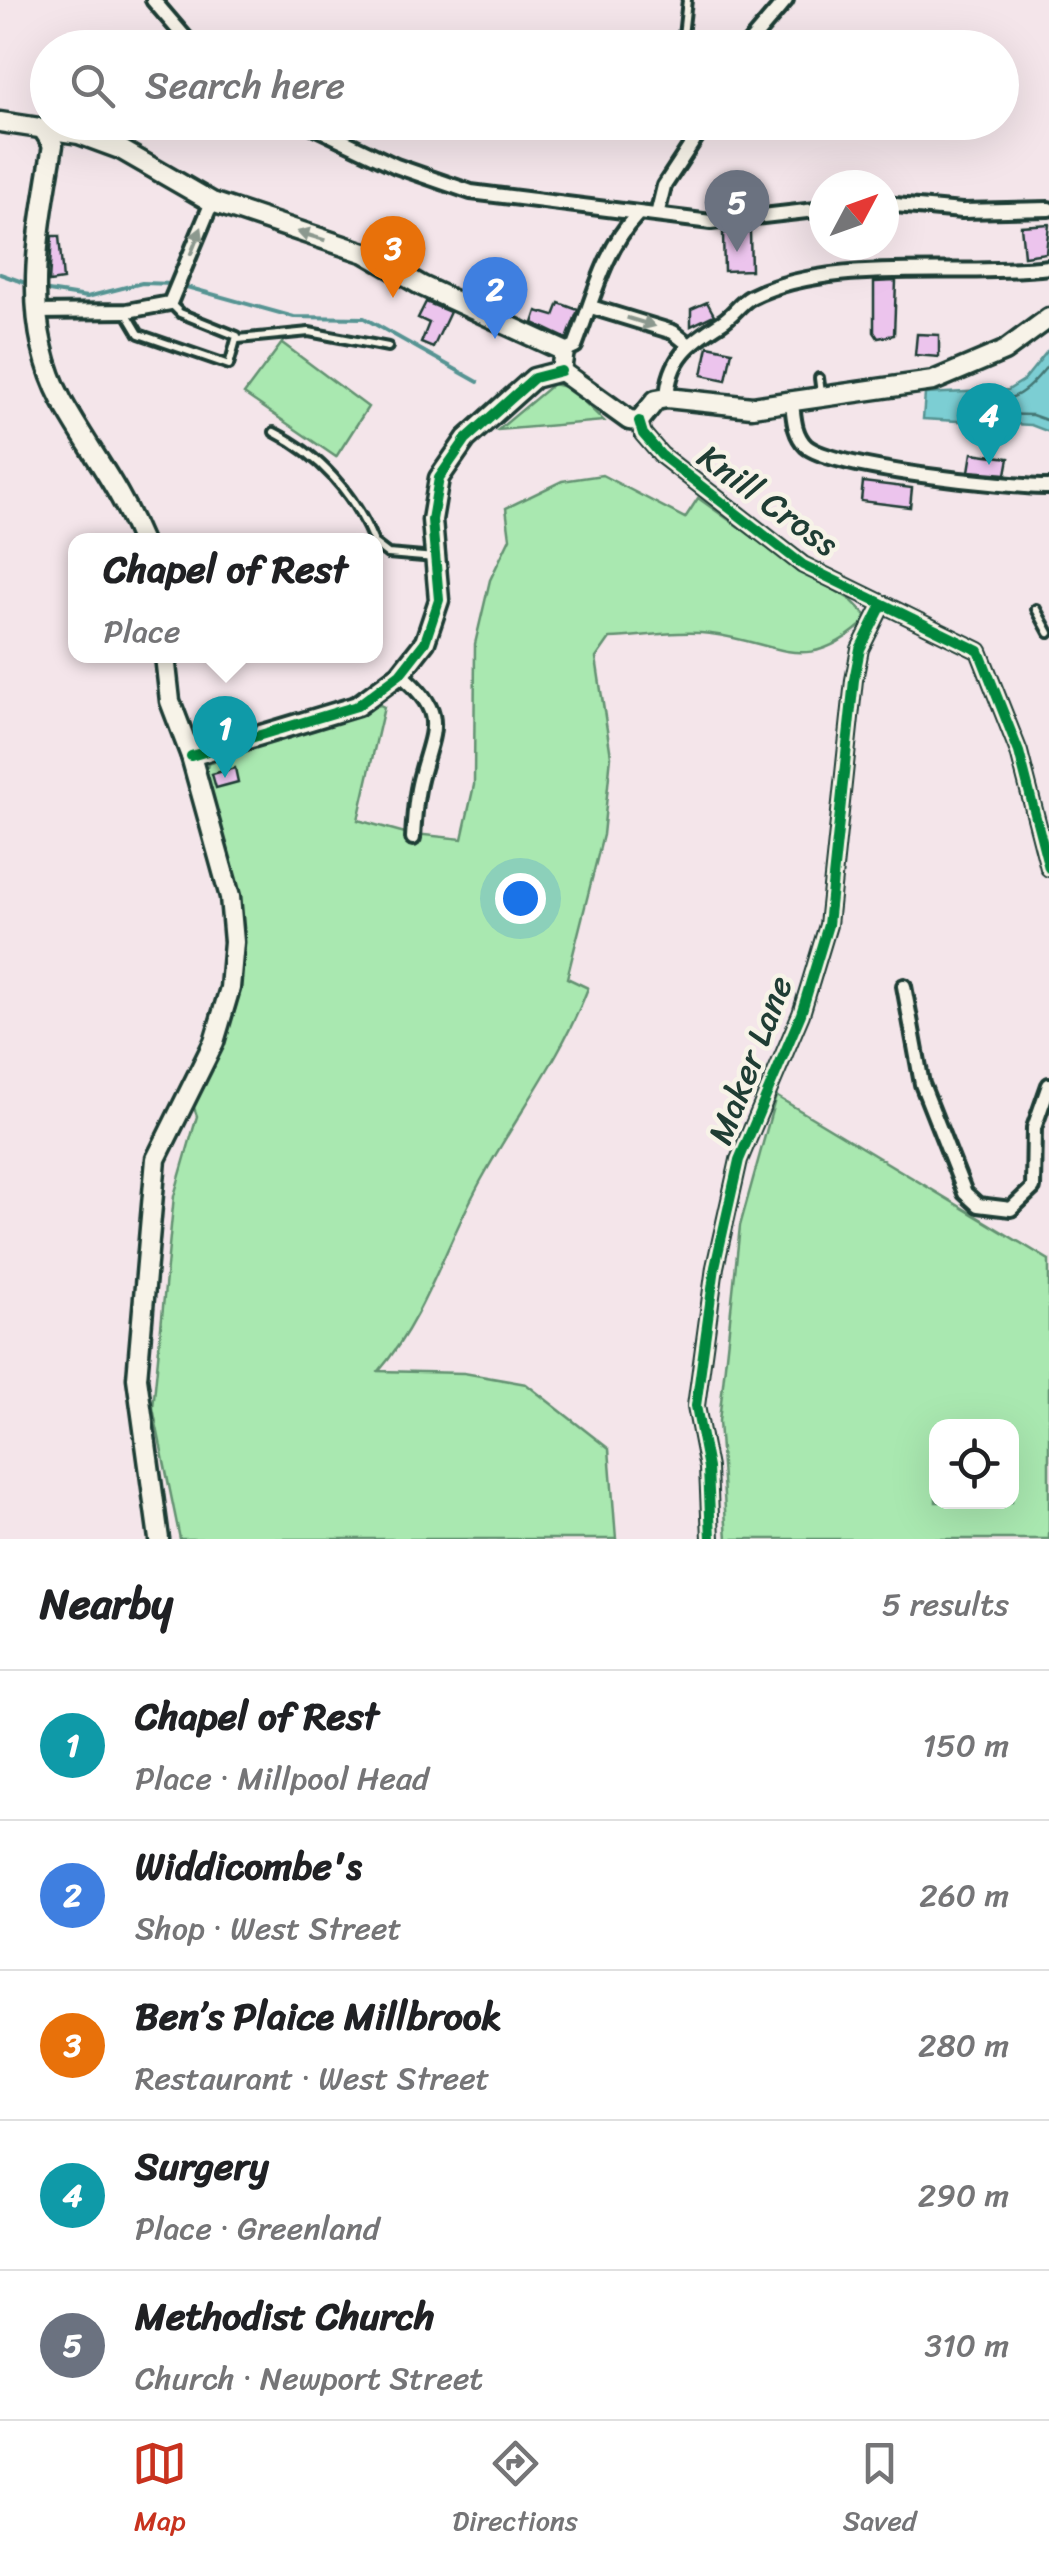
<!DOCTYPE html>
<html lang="en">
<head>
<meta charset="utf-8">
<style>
  body { margin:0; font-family:Sriracha,sans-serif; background:#f6f6f6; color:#202124 }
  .controls { position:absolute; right:30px; bottom:30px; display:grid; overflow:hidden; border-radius:20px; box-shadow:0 10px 40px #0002 }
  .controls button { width:90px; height:90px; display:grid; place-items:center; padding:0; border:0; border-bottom:2px solid #e0e0e0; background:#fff; color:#202124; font:50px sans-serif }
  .compass { position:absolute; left:809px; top:170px; width:90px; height:90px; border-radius:50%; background:#fff; box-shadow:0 10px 40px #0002; rotate:49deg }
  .you { position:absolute; left:520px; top:898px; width:35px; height:35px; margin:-25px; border:8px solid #fff; border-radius:50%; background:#1a73e8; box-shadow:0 0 0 15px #1a73e833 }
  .badge { display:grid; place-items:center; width:65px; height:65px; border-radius:50%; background:#c8321e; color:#fff; font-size:32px; font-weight:700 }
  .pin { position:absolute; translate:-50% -82px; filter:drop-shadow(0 2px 5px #0008) }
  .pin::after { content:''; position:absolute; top:52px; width:35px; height:30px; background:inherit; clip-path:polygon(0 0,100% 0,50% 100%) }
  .popup { position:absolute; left:68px; top:533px; width:315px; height:130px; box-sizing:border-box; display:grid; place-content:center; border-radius:20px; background:#fff; filter:drop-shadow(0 2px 8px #0005); font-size:32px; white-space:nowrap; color:#757577 }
  .popup b { font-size:38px; color:#202124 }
  .popup::after { content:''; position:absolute; left:50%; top:100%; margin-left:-20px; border:20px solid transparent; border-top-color:#fff }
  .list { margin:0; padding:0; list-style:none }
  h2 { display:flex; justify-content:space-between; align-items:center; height:130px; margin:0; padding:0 40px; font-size:42px }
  h2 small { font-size:32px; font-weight:400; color:#757577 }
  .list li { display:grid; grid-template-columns:65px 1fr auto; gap:30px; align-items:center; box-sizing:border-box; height:150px; padding:0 40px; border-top:2px solid #e0e0e0 }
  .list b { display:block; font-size:38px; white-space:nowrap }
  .list p { margin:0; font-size:32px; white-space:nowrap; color:#757577 }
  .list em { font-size:32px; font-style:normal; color:#757577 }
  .icon { flex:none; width:55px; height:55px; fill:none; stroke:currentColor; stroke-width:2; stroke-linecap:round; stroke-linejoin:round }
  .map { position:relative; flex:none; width:1049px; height:1539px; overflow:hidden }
  .search { position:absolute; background:#fff; box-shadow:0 10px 40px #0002; left:30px; right:30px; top:30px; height:110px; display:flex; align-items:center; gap:25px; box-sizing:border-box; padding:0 35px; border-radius:55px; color:#757577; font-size:38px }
  .sheet { height:880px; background:#fff }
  nav { display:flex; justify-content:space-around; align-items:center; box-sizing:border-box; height:140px; border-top:2px solid #e0e0e0; background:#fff; font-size:28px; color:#757577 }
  nav a { display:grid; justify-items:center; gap:5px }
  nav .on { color:#c8321e }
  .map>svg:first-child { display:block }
  .green { fill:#a9e8b0; stroke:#649272; stroke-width:2.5; fill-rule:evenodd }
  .water { fill:#7cced3; stroke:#579493; stroke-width:2.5 }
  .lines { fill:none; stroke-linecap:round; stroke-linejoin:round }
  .shore { stroke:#447774; stroke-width:2.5 }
  .stream { stroke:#579493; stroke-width:4 }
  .building { fill:#ecc4ed; stroke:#1f3d34; stroke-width:2.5 }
  .lane-casing { stroke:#1f3d34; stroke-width:14 }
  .street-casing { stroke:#1f3d34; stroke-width:20 }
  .secondary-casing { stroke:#1f3d34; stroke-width:25 }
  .lane { stroke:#f7f3e8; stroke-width:6 }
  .street { stroke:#f7f3e8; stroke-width:12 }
  .secondary { stroke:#f7f3e8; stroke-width:18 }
  .cycleway-casing { stroke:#f7f3e8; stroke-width:16 }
  .cycleway { stroke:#00873e; stroke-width:10 }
  .oneway { fill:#8b988e }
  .labels { text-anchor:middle; stroke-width:9; stroke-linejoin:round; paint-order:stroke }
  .street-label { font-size:35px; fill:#1f3d34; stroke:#f7f3e8 }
</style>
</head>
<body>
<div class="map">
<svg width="1049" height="1539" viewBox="0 0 1049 1539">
  <rect width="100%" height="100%" fill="#f4e5ea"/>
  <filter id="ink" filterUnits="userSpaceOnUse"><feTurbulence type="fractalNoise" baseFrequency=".01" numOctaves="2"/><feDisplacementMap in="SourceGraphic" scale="20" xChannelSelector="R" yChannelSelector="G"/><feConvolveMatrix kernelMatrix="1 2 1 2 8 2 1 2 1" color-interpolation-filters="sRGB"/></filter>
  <g filter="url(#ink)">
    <g class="green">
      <polygon points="282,343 368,407 336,457 244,394"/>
      <polygon points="553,384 570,388 604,421 498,430"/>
      <path d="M602 475 685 518 698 498 795 567 851 600 869 618C806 678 782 643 711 634 679 630 642 637 610 638L596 658 611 756 603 835 567 978 588 988C562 1056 519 1112 484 1175 447 1239 427 1315 379 1371L464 1373 526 1384 609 1449 616 1539H180L153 1408 174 1196 197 1116 193 1105C208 1072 226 1041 236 1006 259 927 226 848 206 772L208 764 380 705 384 707 358 820 405 833 462 839 474 785 475 644 490 580 510 538 506 508 562 481Z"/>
      <path d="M776 1096 1049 1260V1539H727L719 1421 740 1226ZM1012 1426V1502H936V1426Z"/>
    </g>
    <polygon class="water" points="1049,349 1049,432 1031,425 923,419 925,394 1008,390 1024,380"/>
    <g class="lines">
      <path class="shore" d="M1049 364C1021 398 1014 402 969 403L965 408 969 413 1032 415 1049 421"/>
      <g class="stream">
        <polyline points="0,274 28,284"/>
        <polyline points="183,286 294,317 364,318 478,382"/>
        <polyline points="42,290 87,297 142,283 174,284"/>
      </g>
    </g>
    <g class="building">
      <polygon points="1049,224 1046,253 1024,256 1021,226"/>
      <polygon points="750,232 751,270 724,271 723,233"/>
      <polygon points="52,236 59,236 63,280 49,282"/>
      <polygon points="479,278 511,293 503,309 471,295"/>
      <polygon points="896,281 894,335 878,338 874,332 874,282"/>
      <polygon points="426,302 450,312 433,348 421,343 429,323 418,318"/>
      <polygon points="707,302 714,315 691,326 691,309"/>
      <polygon points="559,303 578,310 567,339 533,323 537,311 554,316"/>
      <polygon points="917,334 939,335 939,357 915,355"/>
      <polygon points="708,346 732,351 726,380 702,375"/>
      <polygon points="972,453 1009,458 1006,474 969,471"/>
      <polygon points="863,482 912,488 910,507 861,501"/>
      <polygon points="235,768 238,782 216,788 212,774"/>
    </g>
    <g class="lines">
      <defs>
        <g id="lane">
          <polyline points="682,45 687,0"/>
          <polyline points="657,48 701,44 742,48"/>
          <polyline points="745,122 751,123"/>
          <polyline points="126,312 139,334 229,365 237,336 180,313 171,304"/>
          <polyline points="238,339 309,332 388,347"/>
          <polyline points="819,378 821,393"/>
          <path d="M274 432C320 455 354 494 373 540"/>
          <polyline points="375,544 388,554 435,558"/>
          <polyline points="1036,609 1049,633"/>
        </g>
        <g id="street">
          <polyline points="153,0 194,48"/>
          <polyline points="745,48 786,0"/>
          <polyline points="304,122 396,166 471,192 711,222 824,209"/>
          <polyline points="884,204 962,211 1049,209"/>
          <polyline points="657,215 664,186 706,122"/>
          <polyline points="591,307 673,332 688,344"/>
          <polyline points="36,312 127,311 170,303 212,202"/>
          <path d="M564 351 575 346C592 303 604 249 636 216"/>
          <path d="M667 398C669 358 690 342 722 322 733 315 740 303 751 297 833 256 958 278 1049 267"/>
          <path d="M792 403C794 419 794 434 806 446 832 469 1009 487 1049 487"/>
          <polyline points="639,421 643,434 661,455 803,565 979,651 1019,752 1049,868"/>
          <path d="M400 674C451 716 431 731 419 784 415 802 414 820 413 838"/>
          <polyline points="904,986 922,1084 965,1193 978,1205 1011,1209 1033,1188 1034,1128 1049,1085"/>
          <polyline points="711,1539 708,1468 696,1406 715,1267 739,1160 801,1014 828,925 854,680 860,649 882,605"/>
        </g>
        <g id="secondary">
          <polyline points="0,122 79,134 120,149 212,202 365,253 422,286 564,351 561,371"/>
          <path d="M44 131 53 145C39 232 19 319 62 401 89 450 119 486 141 540"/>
          <polyline points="561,371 629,420 639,421 656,400 667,398 752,407 933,381 1004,351 1049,318"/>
          <polyline points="191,756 357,706 400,674 425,642 439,600 432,520 439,478 466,439 534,378 561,371"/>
          <polyline points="159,1539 137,1378 156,1159 214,1042 230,988 234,942 230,897 191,756 170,701 165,656"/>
        </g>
      </defs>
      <use href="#lane" class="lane-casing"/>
      <use href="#street" class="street-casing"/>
      <use href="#secondary" class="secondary-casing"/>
      <use href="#lane" class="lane"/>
      <use href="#street" class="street"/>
      <use href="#secondary" class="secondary"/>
      <defs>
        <g id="cycleway">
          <polyline points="639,421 643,434 661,455 803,565 979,651 1019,752 1049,868"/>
          <polyline points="191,756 357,706 400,674 425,642 439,600 432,520 439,478 466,439 534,378 561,371"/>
          <polyline points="711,1539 708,1468 696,1406 715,1267 739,1160 801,1014 828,925 854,680 860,649 882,605"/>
        </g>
      </defs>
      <use href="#cycleway" class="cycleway-casing"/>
      <use href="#cycleway" class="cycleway"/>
    </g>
    <defs><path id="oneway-solid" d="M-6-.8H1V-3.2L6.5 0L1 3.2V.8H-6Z" transform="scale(2.5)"/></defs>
    <g class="oneway">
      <use href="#oneway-solid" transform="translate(311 236) rotate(-163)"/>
      <use href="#oneway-solid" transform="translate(196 241) rotate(-68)"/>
      <use href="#oneway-solid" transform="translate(641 322) rotate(17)"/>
    </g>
  </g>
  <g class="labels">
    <g class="street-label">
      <text transform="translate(768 500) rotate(36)" y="12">Knill Cross</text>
      <text transform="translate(750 1060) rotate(-69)" y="12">Maker Lane</text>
    </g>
  </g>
</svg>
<div class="controls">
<button><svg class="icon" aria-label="locate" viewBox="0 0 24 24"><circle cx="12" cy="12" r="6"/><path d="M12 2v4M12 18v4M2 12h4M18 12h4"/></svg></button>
</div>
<svg class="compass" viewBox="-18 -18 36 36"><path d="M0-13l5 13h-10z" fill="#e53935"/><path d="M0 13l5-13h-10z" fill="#757577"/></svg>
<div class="you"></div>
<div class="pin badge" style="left:225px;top:778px;background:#0f9aa8">1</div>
<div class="popup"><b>Chapel of Rest</b>Place</div>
<div class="pin badge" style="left:495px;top:339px;background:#3f7fe0">2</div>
<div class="pin badge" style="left:393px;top:298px;background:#e8710a">3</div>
<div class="pin badge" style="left:989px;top:465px;background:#0f9aa8">4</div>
<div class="pin badge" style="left:737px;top:252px;background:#6b7280">5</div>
<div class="search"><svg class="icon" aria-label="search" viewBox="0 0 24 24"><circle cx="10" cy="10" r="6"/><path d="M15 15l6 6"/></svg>Search here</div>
</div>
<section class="sheet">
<h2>Nearby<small>5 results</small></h2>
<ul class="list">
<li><span class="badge" style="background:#0f9aa8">1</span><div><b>Chapel of Rest</b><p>Place · Millpool Head</p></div><em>150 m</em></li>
<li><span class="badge" style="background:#3f7fe0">2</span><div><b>Widdicombe's</b><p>Shop · West Street</p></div><em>260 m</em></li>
<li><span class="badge" style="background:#e8710a">3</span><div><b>Ben’s Plaice Millbrook</b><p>Restaurant · West Street</p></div><em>280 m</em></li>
<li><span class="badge" style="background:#0f9aa8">4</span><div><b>Surgery</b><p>Place · Greenland</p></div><em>290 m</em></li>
<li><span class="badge" style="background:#6b7280">5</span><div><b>Methodist Church</b><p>Church · Newport Street</p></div><em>310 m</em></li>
</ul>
</section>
<nav>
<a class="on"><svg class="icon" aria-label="map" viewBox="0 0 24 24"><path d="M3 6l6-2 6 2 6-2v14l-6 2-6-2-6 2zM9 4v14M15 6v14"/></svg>Map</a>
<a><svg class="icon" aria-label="directions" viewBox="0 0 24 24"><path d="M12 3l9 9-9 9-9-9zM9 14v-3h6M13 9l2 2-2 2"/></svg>Directions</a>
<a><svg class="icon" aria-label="saved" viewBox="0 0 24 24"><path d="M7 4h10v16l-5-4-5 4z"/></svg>Saved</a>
</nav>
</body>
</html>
